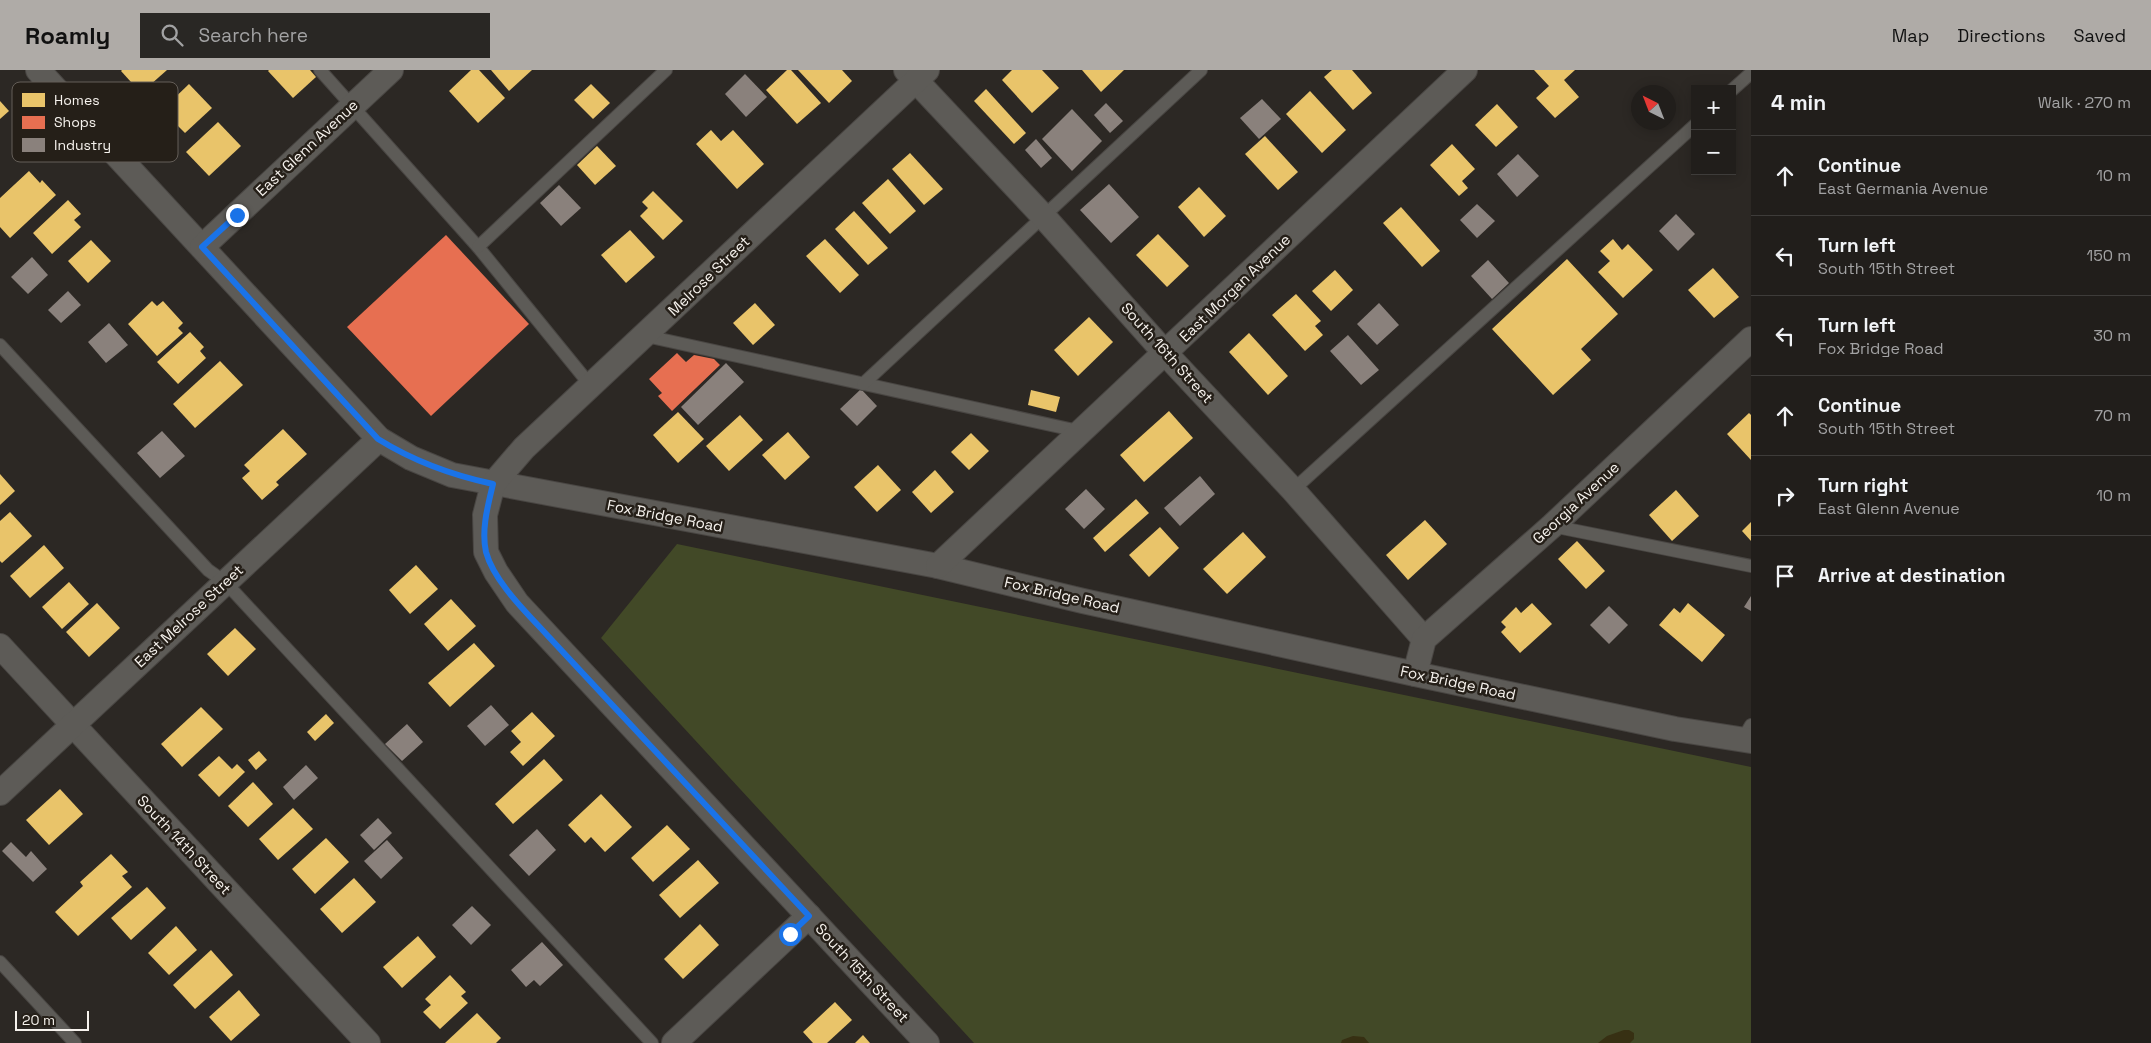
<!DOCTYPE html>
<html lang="en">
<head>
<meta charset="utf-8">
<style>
  body { margin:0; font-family:"Space Grotesk",sans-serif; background:#292724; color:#f1f3f6 }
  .controls { position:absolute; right:15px; top:15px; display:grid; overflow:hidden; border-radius:0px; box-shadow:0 2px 12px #0003 }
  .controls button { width:45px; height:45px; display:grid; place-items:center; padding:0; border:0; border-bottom:1px solid #3e3c3a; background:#211e1b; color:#f1f3f6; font:25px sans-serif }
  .compass { position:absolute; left:1631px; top:15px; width:45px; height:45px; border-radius:50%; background:#211e1b; box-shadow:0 2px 12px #0003; rotate:318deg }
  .scale { position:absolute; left:15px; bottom:12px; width:74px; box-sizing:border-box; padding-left:5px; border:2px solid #f6f2ed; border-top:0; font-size:14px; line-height:18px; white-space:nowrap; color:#f6f2ed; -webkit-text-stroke:4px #251f18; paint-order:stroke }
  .stop { position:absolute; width:15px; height:15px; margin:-11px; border:4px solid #1a73e8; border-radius:50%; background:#fff }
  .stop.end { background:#1a73e8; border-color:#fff; box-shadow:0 1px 5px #0008 }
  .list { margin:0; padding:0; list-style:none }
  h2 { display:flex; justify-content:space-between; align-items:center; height:65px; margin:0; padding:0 20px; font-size:21px }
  h2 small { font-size:16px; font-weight:400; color:#a2a2a3 }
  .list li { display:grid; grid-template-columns:32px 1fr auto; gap:15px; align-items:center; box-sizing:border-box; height:80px; padding:0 20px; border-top:1px solid #3e3c3a }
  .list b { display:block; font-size:19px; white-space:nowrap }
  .list p { margin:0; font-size:16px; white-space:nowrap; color:#a2a2a3 }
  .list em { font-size:16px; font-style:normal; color:#a2a2a3 }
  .icon { flex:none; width:28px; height:28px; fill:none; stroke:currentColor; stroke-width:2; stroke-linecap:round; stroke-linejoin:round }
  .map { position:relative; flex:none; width:1751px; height:973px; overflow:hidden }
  header { display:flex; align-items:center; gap:30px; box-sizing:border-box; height:70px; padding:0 25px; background:#afaba7; color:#111 }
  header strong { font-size:24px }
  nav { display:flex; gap:28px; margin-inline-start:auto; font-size:18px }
  .search { width:350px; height:45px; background:#292724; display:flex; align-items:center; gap:12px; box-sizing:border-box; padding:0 18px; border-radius:0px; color:#a2a2a3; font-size:19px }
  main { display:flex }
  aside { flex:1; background:#211e1b }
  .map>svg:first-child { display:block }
  .green { fill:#424927 }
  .sand { fill:#373013 }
  .homes { fill:#e9c46a }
  .shops { fill:#e76f51 }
  .industry { fill:#8a817c }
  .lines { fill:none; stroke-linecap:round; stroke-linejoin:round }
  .lane-casing { stroke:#494643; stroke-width:14 }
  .street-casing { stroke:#494643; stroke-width:26 }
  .lane { stroke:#5d5b57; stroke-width:12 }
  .street { stroke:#5d5b57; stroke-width:24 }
  .route { stroke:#1a73e8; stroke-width:6 }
  .labels { text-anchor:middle; stroke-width:5; stroke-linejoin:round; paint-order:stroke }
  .street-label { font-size:15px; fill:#f6f2ed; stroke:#251f18 }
  .key { fill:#251f18; stroke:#645e58; stroke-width:1 }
  .key-label { font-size:14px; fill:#f6f2ed }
</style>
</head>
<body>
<header>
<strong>Roamly</strong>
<div class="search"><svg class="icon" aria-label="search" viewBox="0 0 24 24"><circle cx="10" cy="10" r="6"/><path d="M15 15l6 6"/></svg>Search here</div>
<nav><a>Map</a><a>Directions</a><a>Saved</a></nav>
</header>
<main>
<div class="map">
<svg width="1751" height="973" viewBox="0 0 1751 973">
  <rect width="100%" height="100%" fill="#2c2824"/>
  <polygon class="green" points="677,474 1751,697 1751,973 974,973 601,568"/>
  <g class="sand">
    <polygon points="1624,960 1629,960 1634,963 1634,969 1630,973 1598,973 1607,966"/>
    <polygon points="1353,966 1364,967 1369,973 1341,973 1342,970"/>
  </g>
  <g class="homes">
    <polygon points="122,0 167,0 141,23 121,1"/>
    <polygon points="269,0 310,0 316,7 293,28 268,1"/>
    <polygon points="471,0 479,0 505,28 478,53 449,21"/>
    <polygon points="491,0 532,0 509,21"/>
    <polygon points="787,0 791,0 821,33 797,54 766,20"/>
    <polygon points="798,0 842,0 852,11 829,33"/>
    <polygon points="1012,0 1042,0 1059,18 1032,43 1002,10"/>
    <polygon points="1082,0 1124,0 1101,22"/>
    <polygon points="1332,0 1352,0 1372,23 1353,40 1324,7"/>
    <polygon points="1534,0 1575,0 1564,10 1579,27 1555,48 1536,28 1549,16"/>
    <polygon points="189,14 212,38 185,63 162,40"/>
    <polygon points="591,14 610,33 593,49 574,30"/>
    <polygon points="986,19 1026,63 1014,74 974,31"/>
    <polygon points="1310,21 1346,60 1322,83 1286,44"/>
    <polygon points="0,31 9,41 0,49"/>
    <polygon points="1497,34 1518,57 1496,77 1475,55"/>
    <polygon points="218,52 241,76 209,106 186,82"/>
    <polygon points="711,60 721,71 733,60 764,94 737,119 696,74"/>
    <polygon points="1265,66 1298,102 1278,120 1245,84"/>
    <polygon points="1452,74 1475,99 1462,111 1468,118 1459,126 1430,95"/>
    <polygon points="597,76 616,96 595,115 577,95"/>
    <polygon points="910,83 943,119 924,135 892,99"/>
    <polygon points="29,101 40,113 42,110 56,125 10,168 0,157 0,128"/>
    <polygon points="888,109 916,141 890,164 862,133"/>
    <polygon points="1199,117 1226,146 1204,167 1178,137"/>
    <polygon points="653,121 683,151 663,170 640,146 648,138 642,132"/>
    <polygon points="68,130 81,144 74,150 81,157 52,184 33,163"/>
    <polygon points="1401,137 1440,181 1422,197 1383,153"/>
    <polygon points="854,141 888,178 868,195 835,159"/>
    <polygon points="630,160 655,187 626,213 601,185"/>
    <polygon points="1158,164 1189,196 1167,217 1136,185"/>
    <polygon points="825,169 859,205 840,223 806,186"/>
    <polygon points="1613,169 1622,180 1628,174 1653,200 1623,228 1598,202 1610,191 1600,181"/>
    <polygon points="91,170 111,191 88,213 68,191"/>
    <polygon points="1567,189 1618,244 1581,279 1591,290 1553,325 1492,259"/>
    <polygon points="1713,198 1739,227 1714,248 1688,220"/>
    <polygon points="1335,200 1353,220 1331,241 1312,221"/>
    <polygon points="1296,224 1321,251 1315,256 1323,265 1305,281 1272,245"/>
    <polygon points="152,231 157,236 163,231 183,253 178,258 183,263 157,286 128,254"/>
    <polygon points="755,233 775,255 753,275 733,253"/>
    <polygon points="1089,247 1113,272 1078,306 1054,280"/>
    <polygon points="190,262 204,277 200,281 206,288 178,314 157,292"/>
    <polygon points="1249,263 1288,306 1268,325 1229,282"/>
    <polygon points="220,291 243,315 195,358 173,334"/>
    <polygon points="1031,320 1060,327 1056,342 1028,335"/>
    <polygon points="1169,341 1193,368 1144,412 1120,385"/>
    <polygon points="678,342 704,369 678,393 653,365"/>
    <polygon points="1749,343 1751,345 1751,390 1727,364"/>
    <polygon points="740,345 763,370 729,401 706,376"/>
    <polygon points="283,359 307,384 276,412 279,415 262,430 242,408 250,401 244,395"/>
    <polygon points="788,362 810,387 785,410 762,385"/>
    <polygon points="971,363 989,381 969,400 951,382"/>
    <polygon points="878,395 901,420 877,442 854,417"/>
    <polygon points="935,400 954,422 931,443 912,422"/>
    <polygon points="0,404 15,421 0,435"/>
    <polygon points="1676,420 1699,446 1672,471 1649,445"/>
    <polygon points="1136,429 1149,443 1105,482 1093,468"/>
    <polygon points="10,442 32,466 2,493 0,491 0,451"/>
    <polygon points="1425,450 1447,474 1408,510 1386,485"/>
    <polygon points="1751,452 1751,471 1742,461"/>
    <polygon points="1160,457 1179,478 1149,507 1129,485"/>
    <polygon points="1243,462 1266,487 1227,524 1203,499"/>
    <polygon points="1577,471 1605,501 1586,519 1558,489"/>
    <polygon points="44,475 64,498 30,528 10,506"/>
    <polygon points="416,495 438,519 410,544 389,520"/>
    <polygon points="69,512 89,534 62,559 42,537"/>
    <polygon points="451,529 476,556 448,581 424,554"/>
    <polygon points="97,533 120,558 89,587 66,562"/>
    <polygon points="1532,533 1552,554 1520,583 1501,562 1506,557 1501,552 1516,537 1521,543"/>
    <polygon points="1688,533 1725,565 1702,592 1659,555 1674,538 1680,543"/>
    <polygon points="235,558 256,579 228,606 207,584"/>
    <polygon points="474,573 495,596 450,637 428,613"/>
    <polygon points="201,637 223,659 182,697 161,674"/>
    <polygon points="532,642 555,666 523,696 510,682 521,672 511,661"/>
    <polygon points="326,644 334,653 315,671 307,662"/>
    <polygon points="259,681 267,690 256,700 248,690"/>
    <polygon points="219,686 232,699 237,694 245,702 219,727 198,705"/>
    <polygon points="544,689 563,710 513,754 495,734"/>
    <polygon points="253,712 273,734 248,757 228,736"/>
    <polygon points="60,719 83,744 49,775 26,750"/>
    <polygon points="601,724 632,757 605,782 591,767 585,773 568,755"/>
    <polygon points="293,738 313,759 278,790 259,769"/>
    <polygon points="667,755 690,779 653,812 631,788"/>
    <polygon points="326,768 349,792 315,824 292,799"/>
    <polygon points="111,784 128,802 122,806 132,817 78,866 55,842 83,816 80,812"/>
    <polygon points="698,790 719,813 680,848 659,825"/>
    <polygon points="354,808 376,832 342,863 320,839"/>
    <polygon points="147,817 166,838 131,870 111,848"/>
    <polygon points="700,854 719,875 683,909 664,889"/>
    <polygon points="176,856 197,880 169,905 148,883"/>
    <polygon points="418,866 436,887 402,918 383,897"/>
    <polygon points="211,880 233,905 195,939 173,915"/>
    <polygon points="450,905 466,922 461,926 468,933 440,959 423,942 431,935 425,929"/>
    <polygon points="239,920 260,945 231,971 209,947"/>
    <polygon points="835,932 852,950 827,973 813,973 803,962"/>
    <polygon points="477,943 501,968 496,973 445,973"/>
    <polygon points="863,965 870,973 855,973"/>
  </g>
  <g class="shops">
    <polygon points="446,165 529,254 431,346 347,257"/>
    <polygon points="677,283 686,292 694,285 714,289 720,295 672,341 658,326 662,323 649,309"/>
  </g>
  <g class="industry">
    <polygon points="745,4 767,27 746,47 725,24"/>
    <polygon points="1262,29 1281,49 1259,69 1240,48"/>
    <polygon points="1106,33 1123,51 1110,63 1094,45"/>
    <polygon points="1072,39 1102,71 1072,101 1042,69"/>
    <polygon points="1036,69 1052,88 1041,98 1025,80"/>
    <polygon points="1518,84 1539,106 1517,127 1497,104"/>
    <polygon points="1109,114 1139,147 1111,173 1080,140"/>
    <polygon points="559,115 581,138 561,156 540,133"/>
    <polygon points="1477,134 1495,151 1477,168 1460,150"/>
    <polygon points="1676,144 1695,164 1678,181 1659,161"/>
    <polygon points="32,187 48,205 28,224 11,207"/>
    <polygon points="1488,190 1509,213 1492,229 1471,206"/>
    <polygon points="68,221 81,235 61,253 48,240"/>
    <polygon points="1379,233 1399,255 1377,275 1357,254"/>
    <polygon points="109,253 128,275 106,293 88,272"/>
    <polygon points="1348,265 1379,300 1361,315 1330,281"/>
    <polygon points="726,293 744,312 698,355 681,337"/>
    <polygon points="861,319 877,336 857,356 840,339"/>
    <polygon points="162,361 185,386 160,408 137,383"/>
    <polygon points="1200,406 1215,424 1180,456 1164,438"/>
    <polygon points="1086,419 1105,439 1084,459 1065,439"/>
    <polygon points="1751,526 1751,541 1744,537"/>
    <polygon points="1609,536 1628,555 1609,574 1590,555"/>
    <polygon points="491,635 509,655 485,676 467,656"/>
    <polygon points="407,654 423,672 402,691 385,674"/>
    <polygon points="306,695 318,708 294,730 283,717"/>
    <polygon points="378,748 392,763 374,780 360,765"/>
    <polygon points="537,759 556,780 529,806 509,785"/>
    <polygon points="387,770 403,788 381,809 364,791"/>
    <polygon points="11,772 26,787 31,781 47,799 33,812 2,781"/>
    <polygon points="472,836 491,855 471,875 452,855"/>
    <polygon points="542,872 563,895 540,916 534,910 526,917 511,900"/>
  </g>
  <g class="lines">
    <defs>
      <g id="lane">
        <polyline points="320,0 478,177 591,316"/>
        <polyline points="1732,20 1751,3"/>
        <polyline points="478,177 666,0"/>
        <polyline points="646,266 1083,362"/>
        <polyline points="0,275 208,500 225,512 652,973"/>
        <polyline points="863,314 1201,0"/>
        <polyline points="1293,420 1695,55"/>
        <polyline points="1552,456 1751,496"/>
        <polyline points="1743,669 1751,655"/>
        <polyline points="0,892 75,973"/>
      </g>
      <g id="street">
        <polyline points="38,0 379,369 411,388 452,405 938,496 1083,531 1415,604 1675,659 1751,671"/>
        <polyline points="906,0 1044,147 1166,284 1293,420 1424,569"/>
        <polyline points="202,177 391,0"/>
        <polyline points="938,496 1465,0"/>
        <polyline points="0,576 368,973"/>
        <polyline points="1415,604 1424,569 1552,456 1751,269"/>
        <polyline points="0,723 379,369"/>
        <polyline points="674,973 809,846"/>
        <polyline points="927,973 517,533 496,502 486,482 485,445 493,414 524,378 927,0"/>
      </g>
    </defs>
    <use href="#lane" class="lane-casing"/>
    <use href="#street" class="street-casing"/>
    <use href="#lane" class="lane"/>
    <use href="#street" class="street"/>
  </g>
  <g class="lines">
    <path class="route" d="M237 145 202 177 378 369C415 392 451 405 493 414 488 435 481 460 486 482 494 512 528 544 548 566L809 846 790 864"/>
  </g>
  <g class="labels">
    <g class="street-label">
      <text transform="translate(307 78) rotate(-43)" y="5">East Glenn Avenue</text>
      <text transform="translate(709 206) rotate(-44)" y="5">Melrose Street</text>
      <text transform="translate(1235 218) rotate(-44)" y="5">East Morgan Avenue</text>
      <text transform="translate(1167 283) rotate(48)" y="5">South 16th Street</text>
      <text transform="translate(1576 433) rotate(-43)" y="5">Georgia Avenue</text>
      <text transform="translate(665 446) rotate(11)" y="5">Fox Bridge Road</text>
      <text transform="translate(1062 525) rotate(13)" y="5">Fox Bridge Road</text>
      <text transform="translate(189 546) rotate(-43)" y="5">East Melrose Street</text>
      <text transform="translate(1458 613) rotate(12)" y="5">Fox Bridge Road</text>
      <text transform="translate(184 775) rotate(47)" y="5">South 14th Street</text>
      <text transform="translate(862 903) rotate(47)" y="5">South 15th Street</text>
    </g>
  </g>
  <rect x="12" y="12" width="166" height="80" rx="8" class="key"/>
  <rect x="22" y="23" width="23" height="14" fill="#e9c46a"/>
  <rect x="22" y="46" width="23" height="13" fill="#e76f51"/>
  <rect x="22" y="68" width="23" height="14" fill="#8a817c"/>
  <g class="key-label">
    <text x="54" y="35">Homes</text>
    <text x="54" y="57">Shops</text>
    <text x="54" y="80">Industry</text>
  </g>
</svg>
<div class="controls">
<button>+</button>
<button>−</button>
</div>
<svg class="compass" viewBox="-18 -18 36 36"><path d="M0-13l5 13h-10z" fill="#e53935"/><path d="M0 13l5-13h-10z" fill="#a2a2a3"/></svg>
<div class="scale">20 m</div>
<div class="stop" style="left:790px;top:864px"></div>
<div class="stop end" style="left:237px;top:145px"></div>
</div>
<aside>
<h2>4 min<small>Walk · 270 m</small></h2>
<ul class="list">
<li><svg class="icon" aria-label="ahead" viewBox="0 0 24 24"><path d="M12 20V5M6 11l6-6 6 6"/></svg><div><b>Continue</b><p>East Germania Avenue</p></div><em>10 m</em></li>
<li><svg class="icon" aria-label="left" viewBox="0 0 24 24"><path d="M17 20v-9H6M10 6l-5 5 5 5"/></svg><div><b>Turn left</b><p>South 15th Street</p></div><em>150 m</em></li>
<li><svg class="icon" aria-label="left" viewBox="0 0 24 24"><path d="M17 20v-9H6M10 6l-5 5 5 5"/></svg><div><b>Turn left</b><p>Fox Bridge Road</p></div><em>30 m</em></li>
<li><svg class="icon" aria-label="ahead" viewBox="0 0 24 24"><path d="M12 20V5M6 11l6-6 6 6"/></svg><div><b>Continue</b><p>South 15th Street</p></div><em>70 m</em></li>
<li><svg class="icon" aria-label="right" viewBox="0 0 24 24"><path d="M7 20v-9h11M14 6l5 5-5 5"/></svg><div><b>Turn right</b><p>East Glenn Avenue</p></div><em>10 m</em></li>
<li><svg class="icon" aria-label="arrive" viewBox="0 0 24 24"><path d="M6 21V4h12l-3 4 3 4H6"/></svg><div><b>Arrive at destination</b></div></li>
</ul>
</aside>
</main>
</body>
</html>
